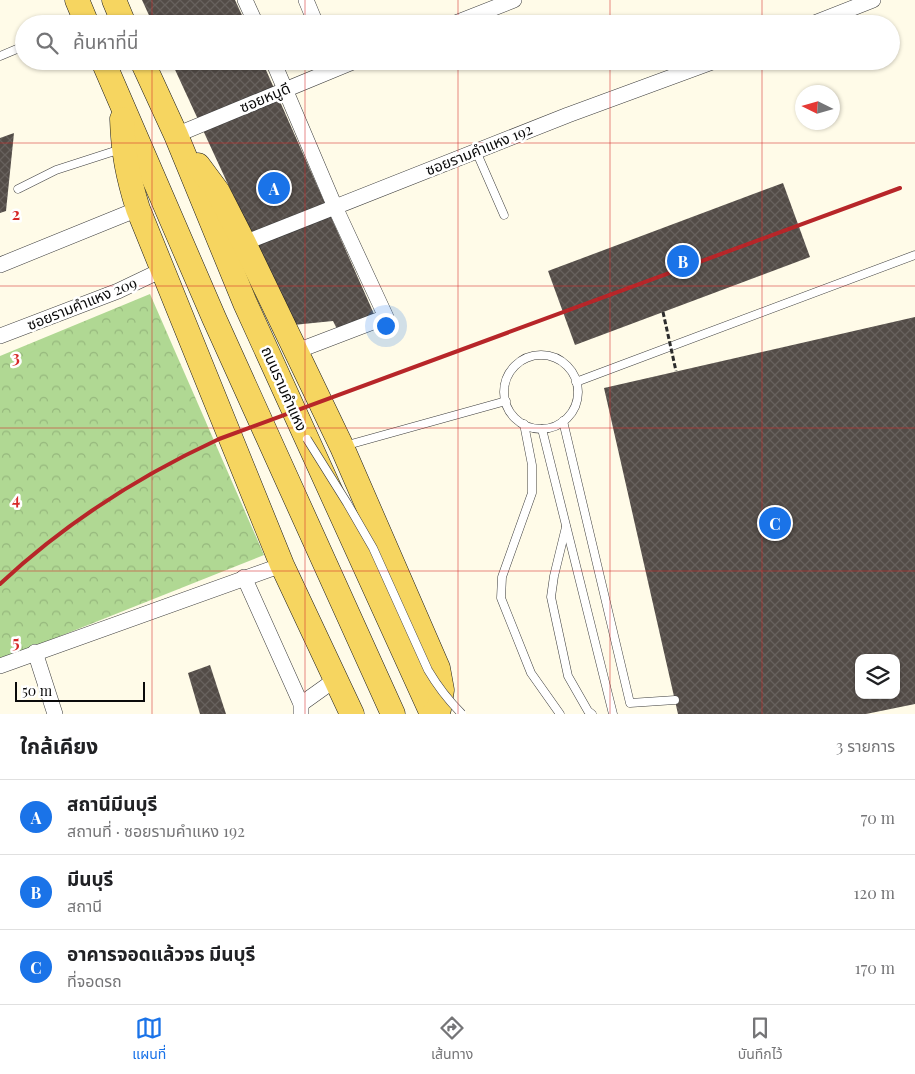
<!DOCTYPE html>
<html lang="th">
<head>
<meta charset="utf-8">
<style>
  body { margin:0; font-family:"Playfair Display","Noto Sans Thai",serif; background:#f6f6f6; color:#202124 }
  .controls { position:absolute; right:15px; bottom:15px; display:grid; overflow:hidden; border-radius:10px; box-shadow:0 1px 4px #0004 }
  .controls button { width:45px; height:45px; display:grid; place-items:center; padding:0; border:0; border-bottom:1px solid #e0e0e0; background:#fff; color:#202124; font:25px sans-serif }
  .compass { position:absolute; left:795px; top:85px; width:45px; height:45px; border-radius:50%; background:#fff; box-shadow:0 1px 4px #0004; rotate:275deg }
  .scale { position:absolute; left:15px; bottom:12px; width:130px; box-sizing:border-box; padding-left:5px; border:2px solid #0a0a0a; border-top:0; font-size:14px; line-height:18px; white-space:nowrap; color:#0a0a0a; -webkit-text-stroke:4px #fff; paint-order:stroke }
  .you { position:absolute; left:385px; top:325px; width:18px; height:18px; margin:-12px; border:4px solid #fff; border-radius:50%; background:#1a73e8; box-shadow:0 0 0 8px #1a73e833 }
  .badge { display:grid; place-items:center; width:32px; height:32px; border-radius:50%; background:#1a73e8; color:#fff; font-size:16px; font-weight:700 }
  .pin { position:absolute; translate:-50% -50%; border:2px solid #fff; box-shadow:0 1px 5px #0006 }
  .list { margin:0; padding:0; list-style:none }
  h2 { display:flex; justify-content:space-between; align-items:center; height:65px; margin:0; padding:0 20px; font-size:21px }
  h2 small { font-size:16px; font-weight:400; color:#757577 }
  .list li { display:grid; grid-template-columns:32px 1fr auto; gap:15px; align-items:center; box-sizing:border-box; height:75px; padding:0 20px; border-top:1px solid #e0e0e0 }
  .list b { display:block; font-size:19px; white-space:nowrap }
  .list p { margin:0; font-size:16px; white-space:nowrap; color:#757577 }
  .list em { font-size:16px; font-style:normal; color:#757577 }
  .icon { flex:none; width:28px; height:28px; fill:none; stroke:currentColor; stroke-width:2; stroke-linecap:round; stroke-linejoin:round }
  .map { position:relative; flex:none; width:915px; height:714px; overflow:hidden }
  .search { position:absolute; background:#fff; box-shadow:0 1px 4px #0004; left:15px; right:15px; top:15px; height:55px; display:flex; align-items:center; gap:12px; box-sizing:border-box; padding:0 18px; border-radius:28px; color:#757577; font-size:19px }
  .sheet { height:290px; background:#fff }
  nav { display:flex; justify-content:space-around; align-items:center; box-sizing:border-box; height:70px; border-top:1px solid #e0e0e0; background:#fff; font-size:14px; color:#757577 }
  nav a { display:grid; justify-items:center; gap:2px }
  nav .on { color:#1a73e8 }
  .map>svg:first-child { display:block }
  .forest { fill:url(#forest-crowns) }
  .building { fill:url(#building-cross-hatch); fill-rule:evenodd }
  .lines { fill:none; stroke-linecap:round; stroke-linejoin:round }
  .lane-casing { stroke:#3d3d3d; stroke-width:9 }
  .street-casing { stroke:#3d3d3d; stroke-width:16 }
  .primary-casing { stroke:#1b1b1b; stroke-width:25 }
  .lane { stroke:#fff; stroke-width:8 }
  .street { stroke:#fff; stroke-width:15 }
  .primary { stroke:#f6d560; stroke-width:24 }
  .rail { stroke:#b72629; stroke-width:4 }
  .lane-bridge-casing { stroke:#3d3d3d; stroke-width:9; stroke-linecap:butt }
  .path-bridge { stroke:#2c2c2c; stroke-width:3; stroke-dasharray:5 2.5; stroke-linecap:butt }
  .lane-bridge { stroke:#fff; stroke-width:8 }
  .grid { fill:none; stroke:#d62828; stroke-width:1; stroke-opacity:0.55 }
  .labels { text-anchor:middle; stroke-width:5; stroke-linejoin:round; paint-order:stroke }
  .street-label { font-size:15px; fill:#0a0a0a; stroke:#fff }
  .grid-label { font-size:16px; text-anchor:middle; font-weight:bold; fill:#d62828; stroke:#fff; stroke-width:5; stroke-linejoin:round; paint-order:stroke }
</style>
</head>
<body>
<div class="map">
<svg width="915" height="714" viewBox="0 0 915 714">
  <defs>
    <pattern id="forest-crowns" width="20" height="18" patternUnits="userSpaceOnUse" patternTransform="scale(1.25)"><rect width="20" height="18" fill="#b0d893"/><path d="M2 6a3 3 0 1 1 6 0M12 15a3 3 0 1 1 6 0" fill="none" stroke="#96b87d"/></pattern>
    <pattern id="building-cross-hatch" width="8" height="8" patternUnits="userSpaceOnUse" patternTransform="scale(1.25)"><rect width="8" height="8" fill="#534c47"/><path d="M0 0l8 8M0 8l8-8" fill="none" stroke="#67615d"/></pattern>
  </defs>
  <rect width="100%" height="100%" fill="#fffbe8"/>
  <polygon class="forest" points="150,294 264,555 0,660 0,356"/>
  <g class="building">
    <polygon points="142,0 235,0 246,24 153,24"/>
    <polygon points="171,61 262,61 374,314 337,329 333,321 293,325"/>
    <polygon points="14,133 6,211 0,213 0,138"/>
    <polygon points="783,183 810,257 575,345 548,271"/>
    <path d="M915 317V704L866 714H678L604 388ZM859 658H896V695H859Z"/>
    <polygon points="210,665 226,714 200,714 188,673"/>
  </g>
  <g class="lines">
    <defs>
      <g id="lane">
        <polyline points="0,56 24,46"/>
        <polyline points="476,151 504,215"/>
        <polyline points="18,189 56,170 121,149"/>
        <circle cx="541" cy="392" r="37"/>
        <polyline points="576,382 915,255"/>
        <polyline points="563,421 630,703 675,700"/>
        <polyline points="524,424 532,465 532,493 502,577 501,598 531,673 560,714"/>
        <polyline points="542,429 613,714"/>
        <polyline points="344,446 506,401"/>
        <polyline points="566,527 554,576 551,597 568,676 588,711 592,714"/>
      </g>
      <g id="street">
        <polyline points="245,0 256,24"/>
        <polyline points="306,0 316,24"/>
        <polyline points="453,24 514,0"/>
        <polyline points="812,24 873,0"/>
        <polyline points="273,61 335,207 386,317 297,351"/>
        <polyline points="176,135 355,61"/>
        <polyline points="244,243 568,115 715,61"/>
        <polyline points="0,265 138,209"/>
        <polyline points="0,336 118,291 162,270"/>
        <polyline points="244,577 301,704 301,714"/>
        <polyline points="35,652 55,714"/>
        <polyline points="0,666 282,565"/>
        <polyline points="301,704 336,679"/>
      </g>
      <g id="primary">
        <polyline points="77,0 87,24"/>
        <polyline points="114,0 124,24"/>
        <polyline points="103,61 214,318 393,714"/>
        <polyline points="142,61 176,135 245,303 432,714"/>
        <path d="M122 119C123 153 128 177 138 209L282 565 352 714"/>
        <polyline points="198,165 218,192 244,243 342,447 438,668 442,690 439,709 434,713"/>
      </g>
    </defs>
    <use href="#lane" class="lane-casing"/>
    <use href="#street" class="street-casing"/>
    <use href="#primary" class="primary-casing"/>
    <use href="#lane" class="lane"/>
    <use href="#street" class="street"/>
    <use href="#primary" class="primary"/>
    <path class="rail" d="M0 584C64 524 139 476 219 439L900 188"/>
    <defs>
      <path id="lane-bridge" d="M307 439 347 503 373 548 428 670C438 687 448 700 462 714"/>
    </defs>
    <use href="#lane-bridge" class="lane-bridge-casing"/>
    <polyline class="path-bridge" points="663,312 676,371"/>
    <use href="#lane-bridge" class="lane-bridge"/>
  </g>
  <path class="grid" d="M152 0V24M305 0V24M458 0V24M610 0V24M762 0V24M152 61V714M305 61V714M458 61V714M610 61V714M762 61V714M0 143H915M0 286H915M0 428H915M0 571H915"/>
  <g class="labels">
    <g class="street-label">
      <text transform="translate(265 98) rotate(-23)" y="5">ซอยหนูดี</text>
      <text transform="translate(479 150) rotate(-22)" y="5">ซอยรามคำแหง 192</text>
      <text transform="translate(82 304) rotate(-22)" y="5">ซอยรามคำแหง 209</text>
      <text transform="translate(284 389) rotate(66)" y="5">ถนนรามคำแหง</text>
    </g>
  </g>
  <g class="grid-label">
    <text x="16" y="220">2</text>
    <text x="16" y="363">3</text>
    <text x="16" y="505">4</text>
    <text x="16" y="648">5</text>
  </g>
</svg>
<div class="controls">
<button><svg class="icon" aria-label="layers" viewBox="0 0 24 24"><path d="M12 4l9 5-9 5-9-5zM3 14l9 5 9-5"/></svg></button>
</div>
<svg class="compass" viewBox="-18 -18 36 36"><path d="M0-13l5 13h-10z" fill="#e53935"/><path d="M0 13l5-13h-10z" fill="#757577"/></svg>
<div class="scale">50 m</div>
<div class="you"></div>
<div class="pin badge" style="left:274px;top:188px">A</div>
<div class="pin badge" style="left:683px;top:261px">B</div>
<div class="pin badge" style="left:775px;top:523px">C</div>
<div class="search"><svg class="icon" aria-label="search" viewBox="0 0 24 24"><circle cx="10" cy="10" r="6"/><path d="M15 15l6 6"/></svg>ค้นหาที่นี่</div>
</div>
<section class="sheet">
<h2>ใกล้เคียง<small>3 รายการ</small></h2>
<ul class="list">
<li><span class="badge">A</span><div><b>สถานีมีนบุรี</b><p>สถานที่ · ซอยรามคำแหง 192</p></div><em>70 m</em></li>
<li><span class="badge">B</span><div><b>มีนบุรี</b><p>สถานี</p></div><em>120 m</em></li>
<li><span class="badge">C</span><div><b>อาคารจอดแล้วจร มีนบุรี</b><p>ที่จอดรถ</p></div><em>170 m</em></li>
</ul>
</section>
<nav>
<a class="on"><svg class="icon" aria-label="map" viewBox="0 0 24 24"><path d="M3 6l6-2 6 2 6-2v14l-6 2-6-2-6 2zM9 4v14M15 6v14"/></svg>แผนที่</a>
<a><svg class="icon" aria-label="directions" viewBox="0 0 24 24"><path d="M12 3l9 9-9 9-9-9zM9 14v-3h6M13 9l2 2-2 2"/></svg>เส้นทาง</a>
<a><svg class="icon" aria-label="saved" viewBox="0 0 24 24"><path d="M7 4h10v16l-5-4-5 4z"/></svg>บันทึกไว้</a>
</nav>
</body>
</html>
